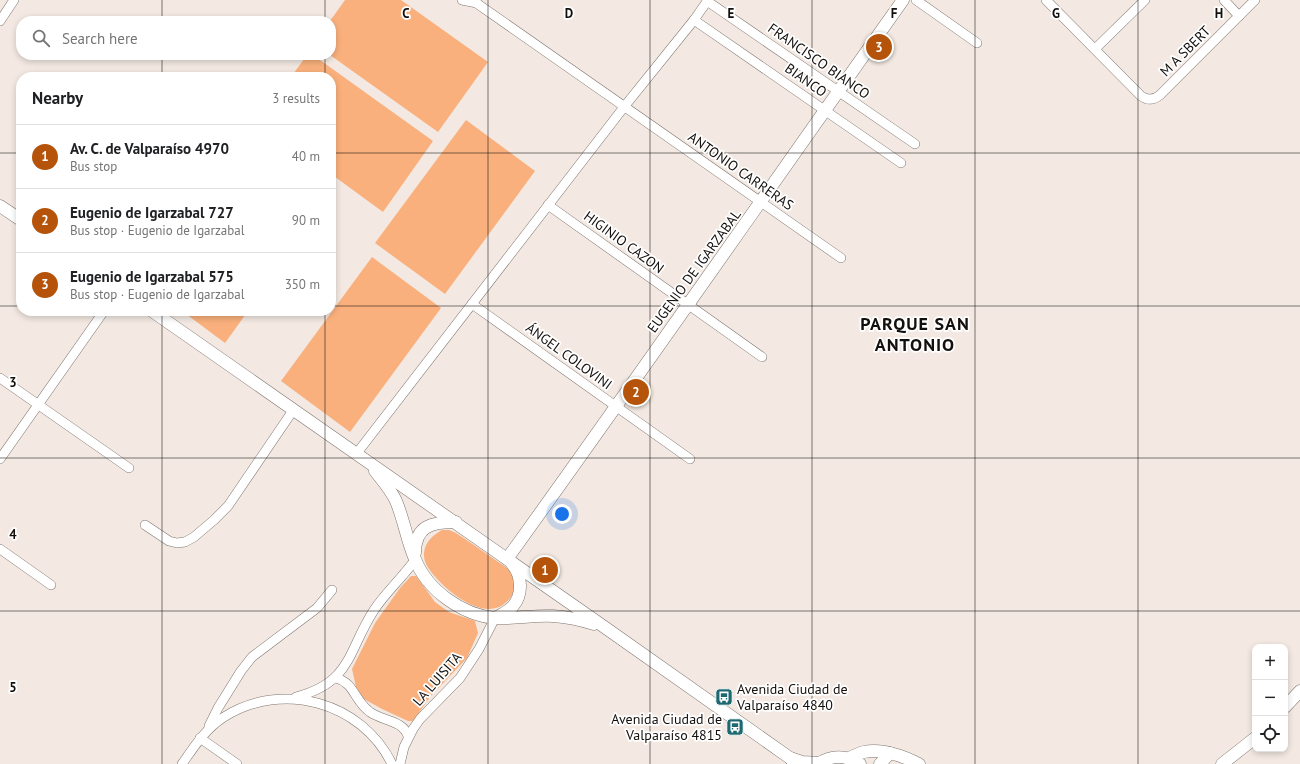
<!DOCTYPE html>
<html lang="en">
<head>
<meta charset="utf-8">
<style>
  body { margin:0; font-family:"PT Sans",sans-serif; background:#f6f6f6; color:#202124 }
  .controls { position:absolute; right:12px; bottom:12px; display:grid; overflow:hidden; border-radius:8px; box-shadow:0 2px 6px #0003 }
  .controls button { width:36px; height:36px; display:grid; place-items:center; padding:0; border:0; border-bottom:1px solid #e0e0e0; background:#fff; color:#202124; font:20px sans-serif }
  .you { position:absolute; left:562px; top:514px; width:14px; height:14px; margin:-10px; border:3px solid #fff; border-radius:50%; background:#1a73e8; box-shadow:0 0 0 6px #1a73e833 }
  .badge { display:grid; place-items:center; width:26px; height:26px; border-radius:50%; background:#b45309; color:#fff; font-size:13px; font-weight:700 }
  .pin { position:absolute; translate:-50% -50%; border:2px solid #fff; box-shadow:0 1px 4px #0006 }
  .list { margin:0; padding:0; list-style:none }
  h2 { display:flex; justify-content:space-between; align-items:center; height:52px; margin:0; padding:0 16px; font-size:17px }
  h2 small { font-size:13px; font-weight:400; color:#757577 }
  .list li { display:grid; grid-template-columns:26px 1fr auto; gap:12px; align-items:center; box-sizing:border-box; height:64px; padding:0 16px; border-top:1px solid #e0e0e0 }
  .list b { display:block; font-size:15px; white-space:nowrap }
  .list p { margin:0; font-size:13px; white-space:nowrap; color:#757577 }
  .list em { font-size:13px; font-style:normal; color:#757577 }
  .icon { flex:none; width:22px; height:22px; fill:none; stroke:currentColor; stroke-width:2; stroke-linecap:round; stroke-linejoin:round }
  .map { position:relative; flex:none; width:1300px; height:764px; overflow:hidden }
  .search { position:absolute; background:#fff; box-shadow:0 2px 6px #0003; left:16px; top:16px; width:320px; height:44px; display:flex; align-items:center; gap:10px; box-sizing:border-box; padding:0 14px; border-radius:16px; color:#757577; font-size:15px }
  .panel { position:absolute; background:#fff; box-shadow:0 2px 6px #0003; left:16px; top:72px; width:320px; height:244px; border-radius:16px }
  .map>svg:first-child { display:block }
  .green { fill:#f9b07c }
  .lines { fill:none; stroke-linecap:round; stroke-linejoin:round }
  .street-casing { stroke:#7e756f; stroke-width:10 }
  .secondary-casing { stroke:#7e756f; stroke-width:13 }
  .street { stroke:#fff; stroke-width:9 }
  .secondary { stroke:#fff; stroke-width:12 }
  .grid { fill:none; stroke:#130f0d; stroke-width:1; stroke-opacity:0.55 }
  .labels { text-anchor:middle; stroke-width:3.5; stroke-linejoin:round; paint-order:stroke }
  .street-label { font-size:14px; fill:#130f0d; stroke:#fff }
  .poi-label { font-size:14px; fill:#130f0d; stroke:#fff; text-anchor:start }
  .district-label { font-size:18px; font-weight:bold; letter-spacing:1px; fill:#130f0d; stroke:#fff }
  .grid-label { font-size:13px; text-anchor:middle; font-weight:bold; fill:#130f0d; stroke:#fff; stroke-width:3.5; stroke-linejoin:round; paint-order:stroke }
</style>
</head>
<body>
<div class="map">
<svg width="1300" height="764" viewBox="0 0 1300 764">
  <rect width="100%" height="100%" fill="#f3e9e2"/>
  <g class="green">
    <polygon points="345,0 401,0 488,62 438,132 330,55 331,55 330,21"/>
    <polygon points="307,55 313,55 433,141 383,212 331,174 331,77 291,77"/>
    <polygon points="466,120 535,171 445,294 375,243"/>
    <polygon points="372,257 441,308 350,432 281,381"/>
    <polygon points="182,311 248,311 225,343"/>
    <path d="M442 530H449L456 533C468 541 480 549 491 557 498 562 506 566 511 572 515 579 517 588 512 595 493 626 455 598 438 580 431 572 423 564 424 553 425 542 433 535 442 530Z"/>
    <polygon points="411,576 416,576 435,602 449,612 475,621 478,633 467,658 430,697 413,721 408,721 382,709 364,699 356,687 352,669 375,623 400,588"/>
  </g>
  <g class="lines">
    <defs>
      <g id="street">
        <polyline points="462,0 477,3"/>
        <polyline points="472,0 841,258"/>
        <polyline points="916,0 977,43"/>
        <path d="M1046 0 1141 96C1148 101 1154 100 1160 95L1255 0"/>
        <polyline points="1224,0 1239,16"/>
        <polyline points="707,1 915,144"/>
        <polyline points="694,20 901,163"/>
        <polyline points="0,21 14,0"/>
        <polyline points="1095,49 1145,0"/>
        <polyline points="548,205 762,357"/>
        <polyline points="472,304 690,459"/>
        <polyline points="0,378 129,468"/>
        <polyline points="357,453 624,107 694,20 708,0"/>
        <polyline points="0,459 104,311"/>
        <polyline points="145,525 169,541 177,543 185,542 194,537 214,520 228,506 294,409"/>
        <polyline points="0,549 51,585"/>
        <path d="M336 678C355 683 354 701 370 712 382 721 403 720 408 736"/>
        <path d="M296 697C352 682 347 652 374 610 386 592 402 578 415 560"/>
        <polyline points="209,726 218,708 241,671 252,657 317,608 332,590"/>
        <polyline points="200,738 237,764"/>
        <path d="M182 764C194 747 205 729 224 717 282 680 362 702 392 764"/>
        <polyline points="400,764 404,747 413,729 420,719 460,678 479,649 495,618"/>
      </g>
      <g id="secondary">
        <polyline points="0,206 21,220"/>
        <path d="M152 311C365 459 578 608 790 758L795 764"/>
        <path d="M375 471C383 481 391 490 396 501 404 520 407 541 415 559 427 590 462 615 495 618 514 619 533 615 553 616 567 617 581 620 594 624"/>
        <path d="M415 553C415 525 433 522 456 522"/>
        <path d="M507 559C641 373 771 186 903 0"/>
        <path d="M497 617C502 614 509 611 513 606 523 595 522 575 512 564"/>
        <polyline points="1285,707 1300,691"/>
        <polyline points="790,758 802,762 820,763"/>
        <path d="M849 758C854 756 859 753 864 752 883 748 903 756 919 764"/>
        <path d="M818 764C831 755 846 755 860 764"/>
        <polyline points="880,764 890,753"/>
        <polyline points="1222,764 1255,738"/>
      </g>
    </defs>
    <use href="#street" class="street-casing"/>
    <use href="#secondary" class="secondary-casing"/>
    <use href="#street" class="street"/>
    <use href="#secondary" class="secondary"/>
  </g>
  <path class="grid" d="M162 0V21M325 0V21M488 0V764M650 0V764M812 0V764M975 0V764M1138 0V764M162 55V77M325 55V77M0 153H21M331 153H1300M0 306H21M331 306H1300M162 311V764M325 311V764M0 458H1300M0 611H1300"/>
  <defs>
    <symbol id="bus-square" viewBox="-11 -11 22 22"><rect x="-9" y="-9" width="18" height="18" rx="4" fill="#1e6971" stroke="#fff"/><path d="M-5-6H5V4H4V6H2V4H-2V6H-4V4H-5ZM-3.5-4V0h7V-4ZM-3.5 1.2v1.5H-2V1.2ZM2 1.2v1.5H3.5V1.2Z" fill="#fff"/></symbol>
  </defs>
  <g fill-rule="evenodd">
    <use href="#bus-square" x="714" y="687" width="20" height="20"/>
    <use href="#bus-square" x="725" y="717" width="20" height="20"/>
  </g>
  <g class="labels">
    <g class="street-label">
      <text transform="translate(1185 51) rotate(-45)" y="5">M A SBERT</text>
      <text transform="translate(819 61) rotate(35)" y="5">FRANCISCO BIANCO</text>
      <text transform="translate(806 80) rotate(35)" y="5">BIANCO</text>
      <text transform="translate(741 171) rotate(35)" y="5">ANTONIO CARRERAS</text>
      <text transform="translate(624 242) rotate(36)" y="5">HIGINIO CAZON</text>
      <text transform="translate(694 271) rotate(-54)" y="5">EUGENIO DE IGARZABAL</text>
      <text transform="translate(569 356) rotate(36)" y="5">ÁNGEL COLOVINI</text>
      <text transform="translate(437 679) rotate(-49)" y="5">LA LUISITA</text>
    </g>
    <g class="poi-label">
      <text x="737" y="694">Avenida Ciudad de<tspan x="737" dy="16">Valparaíso 4840</tspan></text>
      <text x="722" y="724" text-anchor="end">Avenida Ciudad de<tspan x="722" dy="16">Valparaíso 4815</tspan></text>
    </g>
    <g class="district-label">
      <text x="915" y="330">PARQUE SAN<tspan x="915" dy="21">ANTONIO</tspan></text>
    </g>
  </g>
  <g class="grid-label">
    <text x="406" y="18">C</text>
    <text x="569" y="18">D</text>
    <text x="731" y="18">E</text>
    <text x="894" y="18">F</text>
    <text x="1056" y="18">G</text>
    <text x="1219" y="18">H</text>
    <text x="13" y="387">3</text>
    <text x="13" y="539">4</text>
    <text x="13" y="692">5</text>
  </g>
</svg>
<div class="controls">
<button>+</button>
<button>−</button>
<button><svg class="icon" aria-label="locate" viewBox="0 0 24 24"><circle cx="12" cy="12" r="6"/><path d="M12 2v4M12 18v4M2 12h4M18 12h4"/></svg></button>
</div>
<div class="you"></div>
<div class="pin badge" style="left:545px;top:570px">1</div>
<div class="pin badge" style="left:636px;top:392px">2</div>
<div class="pin badge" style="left:879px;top:47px">3</div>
<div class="search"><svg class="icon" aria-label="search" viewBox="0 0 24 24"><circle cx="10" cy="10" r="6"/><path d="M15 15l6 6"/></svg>Search here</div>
<section class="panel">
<h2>Nearby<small>3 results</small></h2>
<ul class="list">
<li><span class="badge">1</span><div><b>Av. C. de Valparaíso 4970</b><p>Bus stop</p></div><em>40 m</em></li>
<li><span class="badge">2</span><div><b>Eugenio de Igarzabal 727</b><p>Bus stop · Eugenio de Igarzabal</p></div><em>90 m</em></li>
<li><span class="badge">3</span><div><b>Eugenio de Igarzabal 575</b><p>Bus stop · Eugenio de Igarzabal</p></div><em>350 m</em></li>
</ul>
</section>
</div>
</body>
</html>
